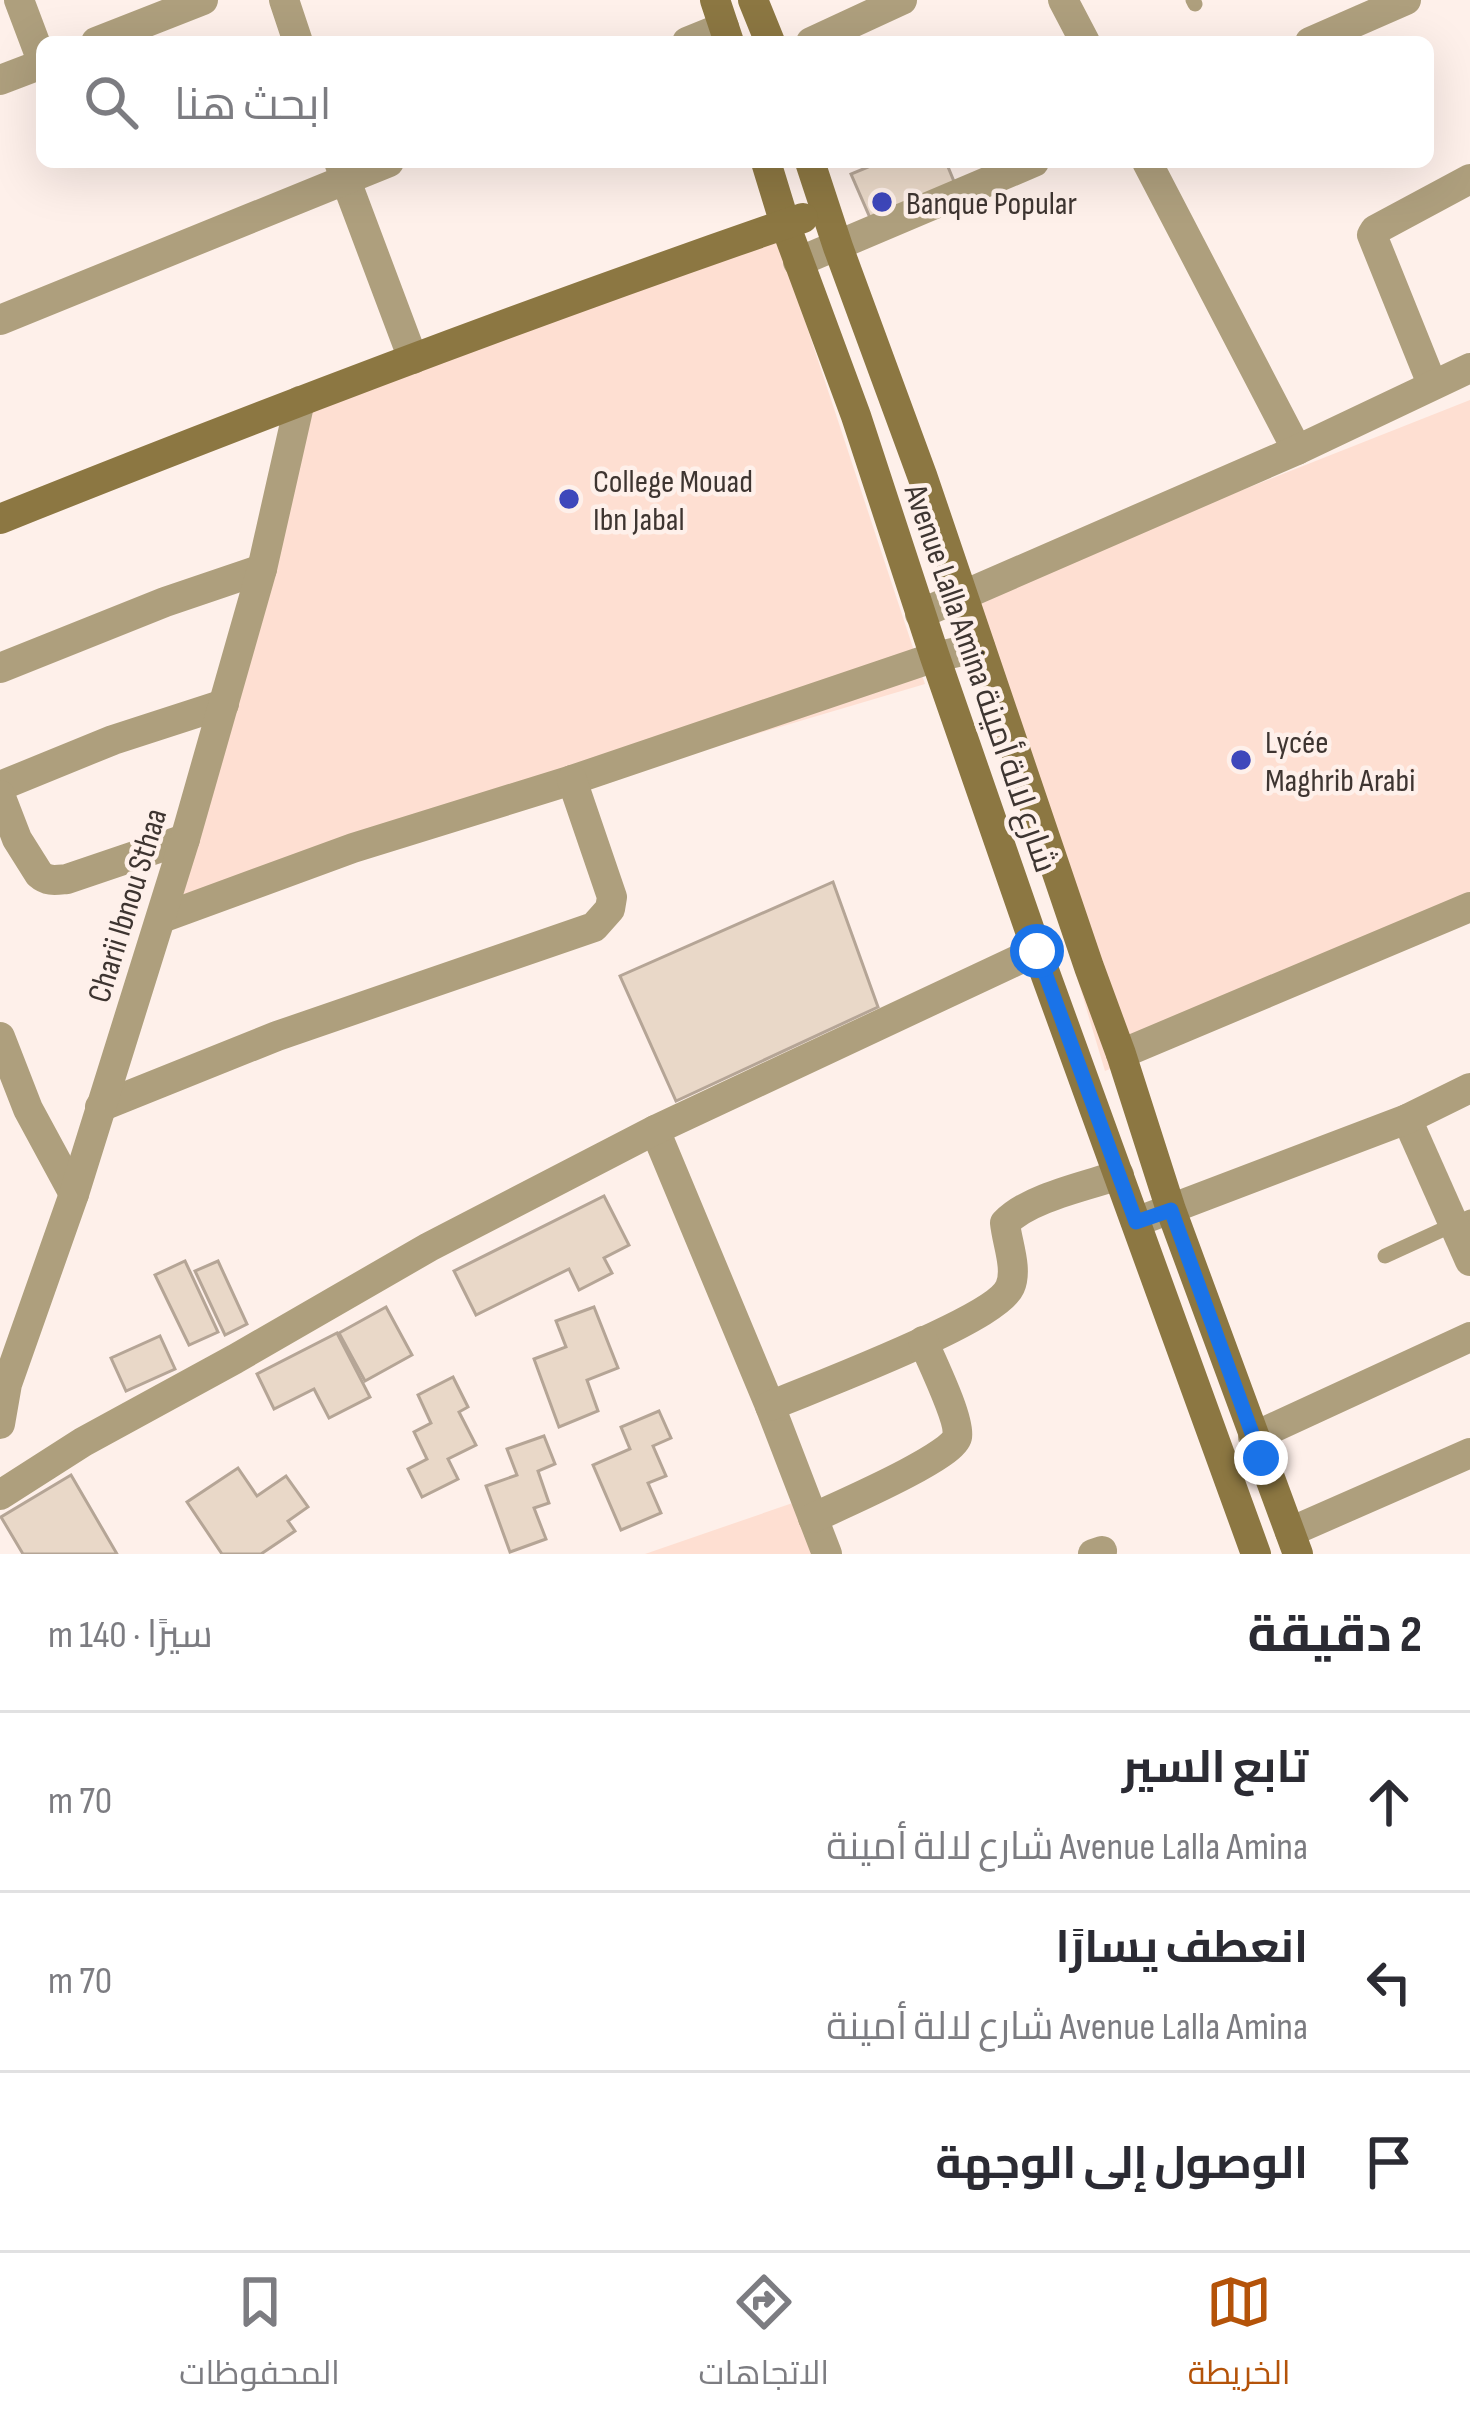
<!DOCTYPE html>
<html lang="ar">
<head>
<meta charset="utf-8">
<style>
  body { margin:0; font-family:"Sofia Sans Condensed",Cairo,sans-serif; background:#f2f2f3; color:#2b2b33; direction:rtl }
  .stop { position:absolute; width:36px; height:36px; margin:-27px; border:9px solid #1a73e8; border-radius:50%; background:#fff }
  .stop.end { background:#1a73e8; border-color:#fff; box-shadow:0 3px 12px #0008 }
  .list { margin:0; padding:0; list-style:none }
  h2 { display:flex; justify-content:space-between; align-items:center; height:156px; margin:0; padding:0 48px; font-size:51px }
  h2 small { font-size:39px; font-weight:400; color:#7c7c81 }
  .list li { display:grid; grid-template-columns:78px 1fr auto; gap:36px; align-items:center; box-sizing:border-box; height:180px; padding:0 48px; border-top:3px solid #e1e1e2 }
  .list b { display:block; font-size:45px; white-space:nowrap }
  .list p { margin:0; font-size:39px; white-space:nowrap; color:#7c7c81 }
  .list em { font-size:39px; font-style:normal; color:#7c7c81 }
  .icon { flex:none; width:66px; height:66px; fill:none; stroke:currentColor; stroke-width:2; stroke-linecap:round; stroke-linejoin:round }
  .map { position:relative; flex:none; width:1470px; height:1554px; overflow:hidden; direction:ltr }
  .search { position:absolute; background:#fff; box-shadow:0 12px 48px #0002; left:36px; right:36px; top:36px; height:132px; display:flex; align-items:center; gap:30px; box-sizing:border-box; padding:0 42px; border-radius:18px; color:#7c7c81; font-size:45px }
  .sheet { height:696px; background:#fff }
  nav { display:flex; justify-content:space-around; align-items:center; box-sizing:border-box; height:168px; border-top:3px solid #e1e1e2; background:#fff; font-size:33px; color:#7c7c81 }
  nav a { display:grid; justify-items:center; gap:6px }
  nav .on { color:#b45309 }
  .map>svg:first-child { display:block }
  .built { fill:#fedfd2 }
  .building { fill:#e9d8c8; stroke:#b5a596; stroke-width:3 }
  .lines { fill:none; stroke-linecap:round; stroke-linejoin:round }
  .lane { stroke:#ae9f7d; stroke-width:15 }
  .street { stroke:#ae9f7d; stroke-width:30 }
  .secondary { stroke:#8c7742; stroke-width:30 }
  .route { stroke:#1a73e8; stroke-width:15 }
  .poi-dot { fill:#3e47bb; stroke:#fef0ea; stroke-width:4.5 }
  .labels { text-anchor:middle; stroke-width:9; stroke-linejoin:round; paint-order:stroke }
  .poi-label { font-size:33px; fill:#3e3531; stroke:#fef0ea; text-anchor:start }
  .street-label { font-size:33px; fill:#3e3531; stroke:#fef0ea }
</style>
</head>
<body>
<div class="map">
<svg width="1470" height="1554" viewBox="0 0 1470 1554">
  <rect width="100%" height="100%" fill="#fef0ea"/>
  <g class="built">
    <polygon points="776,233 925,684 151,913 300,409"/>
    <polygon points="1470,400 1470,920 1105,1071 964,600"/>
    <polygon points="813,1496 838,1554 645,1554"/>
  </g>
  <g class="building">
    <polygon points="880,162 946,162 955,184 871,220 851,174"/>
    <polygon points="833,882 878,1007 676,1101 620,976"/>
    <polygon points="604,1196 629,1245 604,1258 612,1273 579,1290 569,1269 476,1315 454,1271"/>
    <polygon points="185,1261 218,1332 189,1345 155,1275"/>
    <polygon points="218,1261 247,1324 225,1335 195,1271"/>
    <polygon points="386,1307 412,1355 365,1381 339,1333"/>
    <polygon points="594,1307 618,1368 587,1380 598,1411 559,1427 534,1359 566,1347 556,1321"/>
    <polygon points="337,1333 370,1397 329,1418 314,1389 274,1409 257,1374"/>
    <polygon points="160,1336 175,1369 126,1391 111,1358"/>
    <polygon points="453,1377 468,1407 459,1412 476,1445 448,1459 458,1479 422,1497 408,1469 427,1459 414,1432 431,1423 418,1395"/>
    <polygon points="659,1411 671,1438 653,1446 666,1476 648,1483 661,1513 621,1530 593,1465 630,1449 621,1427"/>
    <polygon points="544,1436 555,1464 538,1471 549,1503 534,1508 546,1539 510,1552 486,1486 517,1475 507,1449"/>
    <polygon points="238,1468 257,1496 286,1476 308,1507 288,1521 295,1531 261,1554 222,1554 187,1502"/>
    <polygon points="71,1475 117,1554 23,1554 1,1517"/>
  </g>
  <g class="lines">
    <g class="lane">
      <polyline points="1193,0 1195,4"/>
      <polyline points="1385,1256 1470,1217"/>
    </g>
    <g class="street">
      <polyline points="19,0 42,61"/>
      <polyline points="284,0 298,42"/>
      <polyline points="1063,0 1085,42"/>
      <polyline points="96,42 203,0"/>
      <polyline points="687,42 724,27"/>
      <polyline points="811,42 902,0"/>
      <polyline points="1310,42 1406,0"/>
      <polyline points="0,80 42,64"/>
      <polyline points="339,162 413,359"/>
      <polyline points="1147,162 1297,450"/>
      <polyline points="798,262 1034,162"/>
      <polyline points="0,320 389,162"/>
      <polyline points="1432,384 1372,235 1375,230 1470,179"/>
      <polyline points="920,614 1297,450 1470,368"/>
      <polyline points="0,668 165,602 262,569"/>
      <polyline points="0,786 113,740 224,704"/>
      <path d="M0 795 17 839 39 874C48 882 56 880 67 879L185 839"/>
      <polyline points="162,918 353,848 572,780 935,657 980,647"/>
      <polyline points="0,1037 28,1109 74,1194"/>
      <polyline points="1121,1054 1470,907"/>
      <polyline points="100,1107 277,1036 594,927 610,909 612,897 572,780"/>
      <polyline points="1407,1119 1470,1261"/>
      <polyline points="655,1130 770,1406 827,1554"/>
      <polyline points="1136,1222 1407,1119 1470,1088"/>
      <path d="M770 1406C812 1388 996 1320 1010 1287 1018 1269 1007 1243 1005 1223 1028 1198 1086 1186 1119 1175"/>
      <polyline points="0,1424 7,1384 74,1194 185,839 262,569 300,401"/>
      <polyline points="1253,1437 1470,1337"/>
      <polyline points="0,1495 83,1442 235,1359 429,1247 655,1130 1037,951"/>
      <path d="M813 1518C836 1507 953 1457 957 1437 961 1421 931 1360 923 1341"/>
      <polyline points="1290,1532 1470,1453"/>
      <polyline points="1093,1554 1102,1551"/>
    </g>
    <g class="secondary">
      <polyline points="715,0 729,42"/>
      <polyline points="753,0 770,42"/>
      <polyline points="766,162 785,224 856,416 935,657 1037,951 1256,1554"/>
      <polyline points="810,162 838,247 923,478 1089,967 1121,1054 1171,1210 1298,1554"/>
      <path d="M0 519C265 413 533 311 803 218"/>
    </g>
  </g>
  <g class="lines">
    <polyline class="route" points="1037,951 1136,1222 1171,1210 1261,1458"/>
  </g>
  <g class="poi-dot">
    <circle cx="882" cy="202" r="12"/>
    <circle cx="569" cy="499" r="12"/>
    <circle cx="1241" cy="760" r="12"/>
  </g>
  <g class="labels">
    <g class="poi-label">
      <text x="906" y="214">Banque Popular</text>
      <text x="593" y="492">College Mouad<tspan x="593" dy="38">Ibn Jabal</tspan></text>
      <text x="1265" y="753">Lycée<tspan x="1265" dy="38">Maghrib Arabi</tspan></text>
    </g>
    <g class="street-label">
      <text transform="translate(982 678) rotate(71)" y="12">Avenue Lalla Amina شارع لالة أمينة</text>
      <text transform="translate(126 905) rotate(-73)" y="12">Charii Ibnou Sthaa</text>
    </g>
  </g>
</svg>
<div class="stop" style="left:1037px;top:951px"></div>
<div class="stop end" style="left:1261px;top:1458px"></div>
<div class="search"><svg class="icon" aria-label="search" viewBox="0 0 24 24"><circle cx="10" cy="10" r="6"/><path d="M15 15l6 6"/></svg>ابحث هنا</div>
</div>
<section class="sheet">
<h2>2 دقيقة<small>سيرًا · 140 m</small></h2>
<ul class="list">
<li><svg class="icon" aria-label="ahead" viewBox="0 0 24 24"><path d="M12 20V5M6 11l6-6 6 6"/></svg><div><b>تابع السير</b><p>Avenue Lalla Amina شارع لالة أمينة</p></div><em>70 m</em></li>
<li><svg class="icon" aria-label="left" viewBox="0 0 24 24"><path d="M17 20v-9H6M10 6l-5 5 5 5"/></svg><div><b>انعطف يسارًا</b><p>Avenue Lalla Amina شارع لالة أمينة</p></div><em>70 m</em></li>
<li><svg class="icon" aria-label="arrive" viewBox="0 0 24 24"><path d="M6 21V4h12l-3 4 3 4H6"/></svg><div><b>الوصول إلى الوجهة</b></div></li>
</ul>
</section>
<nav>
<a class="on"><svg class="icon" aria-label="map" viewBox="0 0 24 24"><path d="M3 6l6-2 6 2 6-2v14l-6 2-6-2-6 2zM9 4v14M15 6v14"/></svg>الخريطة</a>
<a><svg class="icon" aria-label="directions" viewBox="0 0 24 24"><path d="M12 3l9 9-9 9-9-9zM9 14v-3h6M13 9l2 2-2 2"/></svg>الاتجاهات</a>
<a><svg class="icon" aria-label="saved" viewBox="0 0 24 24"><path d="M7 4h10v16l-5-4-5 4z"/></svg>المحفوظات</a>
</nav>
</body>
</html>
